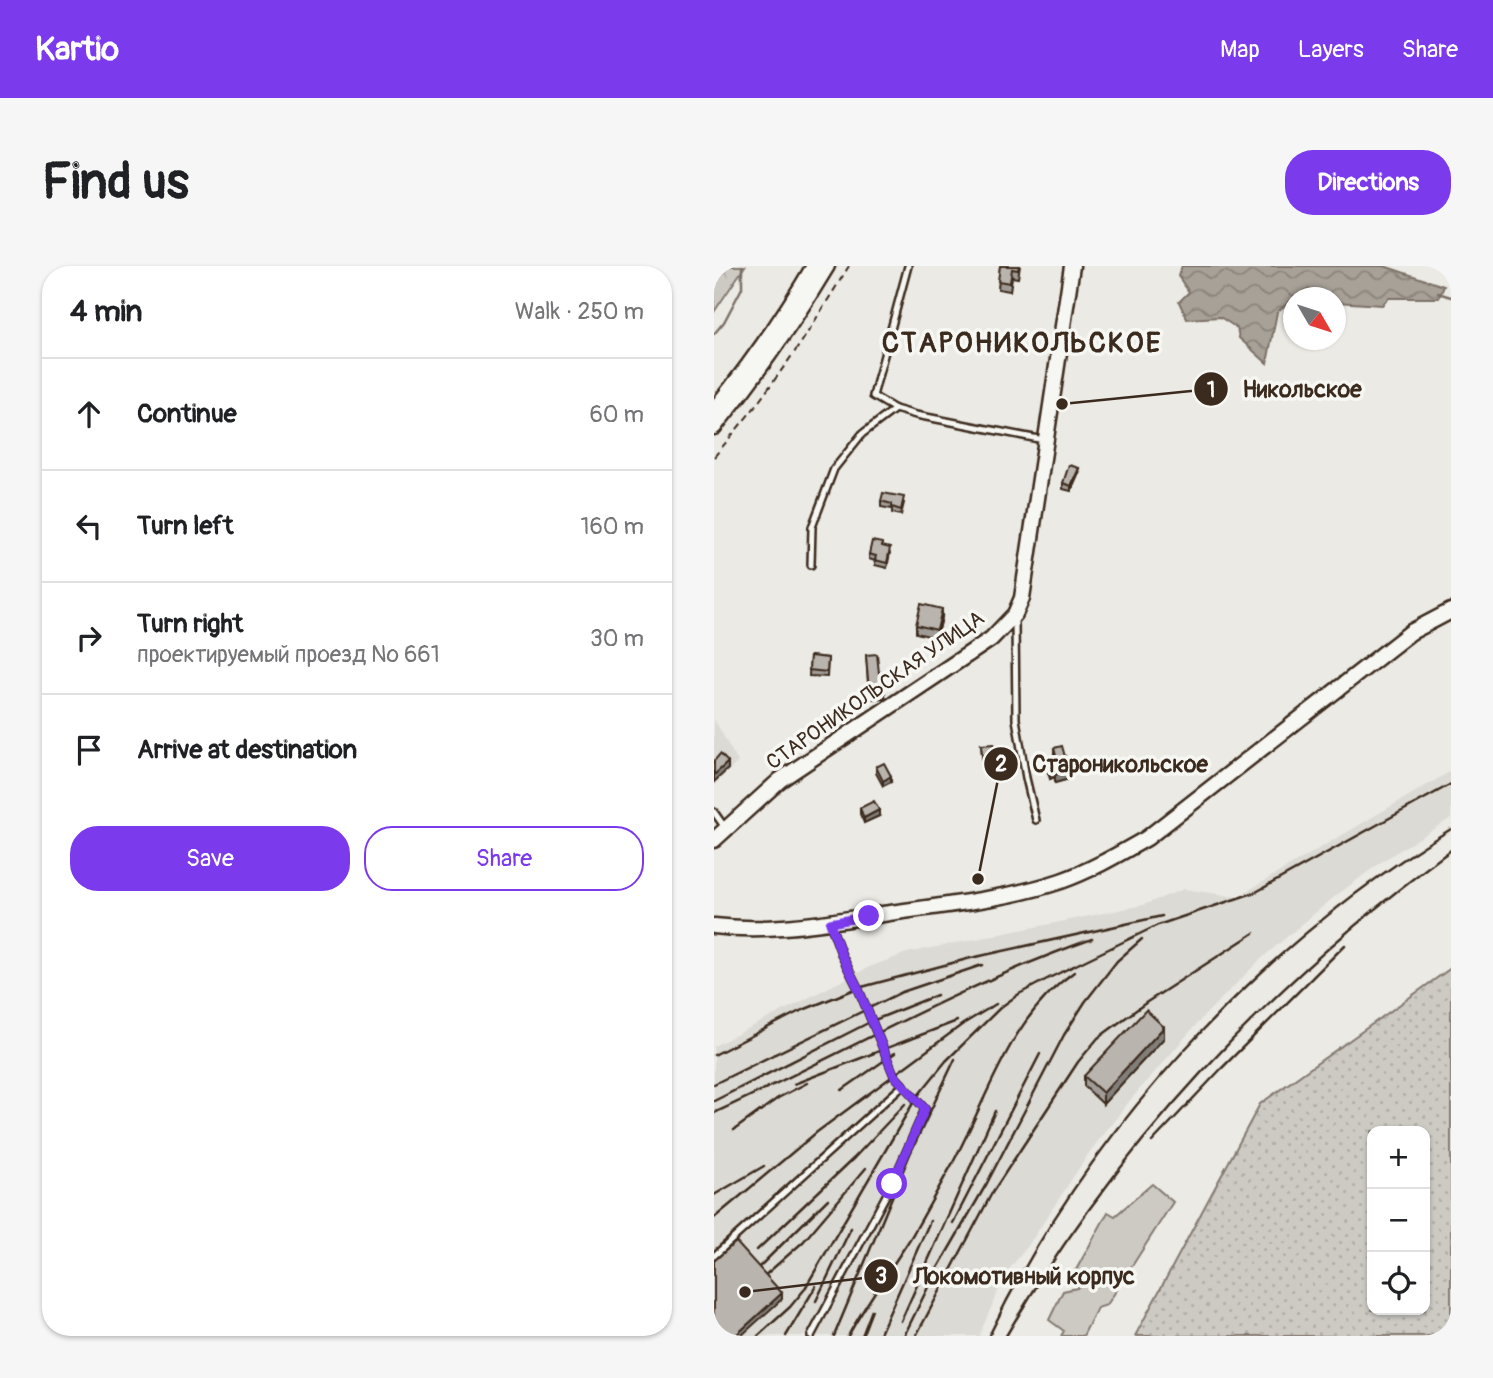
<!DOCTYPE html>
<html lang="en">
<head>
<meta charset="utf-8">
<style>
  body { margin:0; font-family:Pangolin,sans-serif; background:#f6f6f6; color:#202124 }
  .controls { position:absolute; right:21px; bottom:21px; display:grid; overflow:hidden; border-radius:14px; box-shadow:0 2px 5px #0004 }
  .controls button { width:63px; height:63px; display:grid; place-items:center; padding:0; border:0; border-bottom:2px solid #e0e0e0; background:#fff; color:#202124; font:35px sans-serif }
  .compass { position:absolute; left:569px; top:21px; width:63px; height:63px; border-radius:50%; background:#fff; box-shadow:0 2px 5px #0004; rotate:129deg }
  .stop { position:absolute; width:21px; height:21px; margin:-16px; border:5px solid #7c3aed; border-radius:50%; background:#fff }
  .stop.end { background:#7c3aed; border-color:#fff; box-shadow:0 2px 7px #0008 }
  .list { margin:0; padding:0; list-style:none }
  h2 { display:flex; justify-content:space-between; align-items:center; height:91px; margin:0; padding:0 28px; font-size:30px }
  h2 small { font-size:23px; font-weight:400; color:#757577 }
  .list li { display:grid; grid-template-columns:46px 1fr auto; gap:21px; align-items:center; box-sizing:border-box; height:112px; padding:0 28px; border-top:2px solid #e0e0e0 }
  .list b { display:block; font-size:26px; white-space:nowrap }
  .list p { margin:0; font-size:23px; white-space:nowrap; color:#757577 }
  .list em { font-size:23px; font-style:normal; color:#757577 }
  .actions { display:flex; gap:14px; padding:21px 28px }
  .actions a { flex:1; padding:16px 0; border:2px solid #7c3aed; border-radius:28px; text-align:center; font-size:24px; color:#7c3aed }
  .actions .main { background:#7c3aed; color:#fff }
  .icon { flex:none; width:38px; height:38px; fill:none; stroke:currentColor; stroke-width:2; stroke-linecap:round; stroke-linejoin:round }
  .map { position:relative; flex:none; width:737px; height:1070px; overflow:hidden; border-radius:28px }
  header { display:flex; align-items:center; gap:42px; box-sizing:border-box; height:98px; padding:0 35px; background:#7c3aed; color:#fff }
  header strong { font-size:33px }
  nav { display:flex; gap:38px; margin-inline-start:auto; font-size:24px }
  .intro { display:flex; align-items:center; justify-content:space-between; box-sizing:border-box; height:168px; padding:0 42px }
  h1 { margin:0; font-size:49px }
  .button { padding:18px 32px; border-radius:28px; background:#7c3aed; color:#fff; font-size:24px; font-weight:700 }
  main { display:flex; gap:42px; padding:0 42px }
  aside { flex:1; background:#fff; border-radius:28px; box-shadow:0 2px 5px #0004 }
  .map>svg:first-child { display:block }
  .built { fill:#dcdad4 }
  .grass { fill:url(#grass-dots); stroke:#847a71; stroke-width:2; fill-rule:evenodd }
  .forest { fill:url(#forest-crowns); stroke:#847a71; stroke-width:2 }
  .green { fill:#cdcac4; stroke:#847a71; stroke-width:2 }
  .water { fill:url(#water-waves); stroke:#7c7167; stroke-width:2 }
  .lines { fill:none; stroke-linecap:round; stroke-linejoin:round }
  .stream { stroke:#7c7167; stroke-width:2.5 }
  .lane-casing { stroke:#3b2a1e; stroke-width:10 }
  .secondary-casing { stroke:#3b2a1e; stroke-width:19 }
  .path { stroke:#3b2a1e; stroke-width:2; stroke-dasharray:7 5; stroke-linecap:butt }
  .lane { stroke:#f6f6f2; stroke-width:5 }
  .secondary { stroke:#f6f6f2; stroke-width:14 }
  .rail { stroke:#3b2a1e; stroke-width:2.5 }
  .wall { fill:#a09b96; stroke:#3b2a1e; stroke-width:2 }
  .shaded-wall { fill:#827e7a; stroke:#3b2a1e; stroke-width:2 }
  .building { fill:#bab4ae; stroke:#3b2a1e; stroke-width:2 }
  .route { stroke:#7c3aed; stroke-width:9 }
  .labels { text-anchor:middle; stroke-width:7; stroke-linejoin:round; paint-order:stroke }
  .street-label { font-size:21px; fill:#3b2a1e; stroke:#f6f6f2 }
  .district-label { font-size:28px; font-weight:bold; letter-spacing:2px; fill:#3b2a1e; stroke:#f6f6f2 }
  .leader { fill:none; stroke:#3b2a1e; stroke-width:2.5 }
  .callout-dot { fill:#3b2a1e; stroke:#f6f6f2; stroke-width:2.5 }
  .mark-label { font-size:21px; text-anchor:middle; font-weight:bold; fill:#fff }
  .callout-label { font-size:23px; text-anchor:middle; font-weight:bold; fill:#3b2a1e; stroke:#f6f6f2; stroke-width:7; stroke-linejoin:round; paint-order:stroke }
</style>
</head>
<body>
<header>
<strong>Kartio</strong>
<nav><a>Map</a><a>Layers</a><a>Share</a></nav>
</header>
<div class="intro"><h1>Find us</h1><a class="button">Directions</a></div>
<main>
<aside>
<h2>4 min<small>Walk · 250 m</small></h2>
<ul class="list">
<li><svg class="icon" aria-label="ahead" viewBox="0 0 24 24"><path d="M12 20V5M6 11l6-6 6 6"/></svg><div><b>Continue</b></div><em>60 m</em></li>
<li><svg class="icon" aria-label="left" viewBox="0 0 24 24"><path d="M17 20v-9H6M10 6l-5 5 5 5"/></svg><div><b>Turn left</b></div><em>160 m</em></li>
<li><svg class="icon" aria-label="right" viewBox="0 0 24 24"><path d="M7 20v-9h11M14 6l5 5-5 5"/></svg><div><b>Turn right</b><p>проектируемый проезд № 661</p></div><em>30 m</em></li>
<li><svg class="icon" aria-label="arrive" viewBox="0 0 24 24"><path d="M6 21V4h12l-3 4 3 4H6"/></svg><div><b>Arrive at destination</b></div></li>
</ul>
<div class="actions"><a class="main">Save</a><a>Share</a></div>
</aside>
<div class="map">
<svg width="737" height="1070" viewBox="0 0 737 1070">
  <defs>
    <pattern id="grass-dots" width="8" height="8" patternUnits="userSpaceOnUse" patternTransform="scale(1.75)"><rect width="8" height="8" fill="#cdcac4"/><path d="M2 2h.1M6 6h.1" fill="none" stroke="#b1aea8" stroke-width="1.8" stroke-linecap="round"/></pattern>
    <pattern id="forest-crowns" width="20" height="18" patternUnits="userSpaceOnUse" patternTransform="scale(1.75)"><rect width="20" height="18" fill="#cdcac4"/><path d="M2 6a3 3 0 1 1 6 0M12 15a3 3 0 1 1 6 0" fill="none" stroke="#b1aea8"/></pattern>
    <pattern id="water-waves" width="16" height="10" patternUnits="userSpaceOnUse" patternTransform="scale(1.75)"><rect width="16" height="10" fill="#a8a198"/><path d="M0 5q4-4 8 0t8 0" fill="none" stroke="#8a837b"/></pattern>
  </defs>
  <rect width="100%" height="100%" fill="#ebeae5"/>
  <filter id="ink" filterUnits="userSpaceOnUse"><feTurbulence type="fractalNoise" baseFrequency=".0143" numOctaves="2"/><feDisplacementMap in="SourceGraphic" scale="14" xChannelSelector="R" yChannelSelector="G"/><feConvolveMatrix kernelMatrix="1 2 1 2 8 2 1 2 1" color-interpolation-filters="sRGB"/></filter>
  <g filter="url(#ink)">
    <g class="built">
      <polygon points="0,453 24,496 0,519"/>
      <polygon points="737,505 737,552 667,596 619,632 549,691 489,751 418,832 377,884 314,980 291,1008 265,1070 0,1070 0,780 153,702 193,687 429,639 470,623 523,631"/>
    </g>
    <path class="grass" d="M737 702V1070H421L546 838ZM658 865H711V1044H658Z"/>
    <polygon class="forest" points="0,0 31,0 0,46"/>
    <polygon class="green" points="438,918 459,936 393,1039 383,1042 369,1070 347,1070 350,1065 335,1054 349,1025 363,1022 372,1010 362,1004 394,946 401,950"/>
    <polygon class="water" points="468,0 670,0 730,20 725,32 675,32 668,39 622,36 622,32 580,32 563,46 553,97 525,72 523,62 506,51 473,53 465,36 475,26 464,10"/>
    <g class="lines">
      <g class="stream">
        <polyline points="724,27 737,31"/>
        <polyline points="0,68 10,56 28,22 28,0"/>
      </g>
      <defs>
        <g id="lane">
          <polyline points="194,0 159,130 181,143 202,149 330,174"/>
          <polyline points="97,299 98,261 120,203 148,168 181,143"/>
          <polyline points="301,354 302,453 312,512 322,554"/>
          <polyline points="0,546 12,563"/>
          <polyline points="0,990 188,820"/>
          <polyline points="97,1070 178,918 211,843 180,809 144,722 128,690 116,657"/>
        </g>
        <g id="secondary">
          <path d="M0 144C37 98 70 51 100 0"/>
          <path d="M0 161C42 109 79 57 113 0"/>
          <polyline points="0,574 66,514 277,373 301,348 308,332 358,0"/>
          <path d="M0 660C57 667 113 656 169 648 229 639 290 634 347 615 378 604 405 588 433 572L697 366 737 345"/>
        </g>
      </defs>
      <use href="#lane" class="lane-casing"/>
      <use href="#secondary" class="secondary-casing"/>
      <g class="path">
        <polyline points="0,191 41,141 87,77 135,0"/>
        <polyline points="727,1070 737,1057"/>
      </g>
      <use href="#lane" class="lane"/>
      <use href="#secondary" class="secondary"/>
      <g class="rail">
        <polyline points="0,789 84,746 144,722 257,692 448,650"/>
        <polyline points="0,818 188,726 268,699"/>
        <polyline points="80,818 243,755"/>
        <polyline points="128,824 181,787"/>
        <polyline points="0,835 158,755 223,729"/>
        <path d="M0 847C126 789 247 719 378 673"/>
        <polyline points="20,864 64,832 93,817"/>
        <polyline points="438,876 507,803 631,679"/>
        <polyline points="0,929 50,900"/>
        <polyline points="0,952 103,866 249,758 282,738"/>
        <polyline points="239,957 326,788"/>
        <polyline points="43,984 140,892 191,838"/>
        <polyline points="44,1002 114,933"/>
        <polyline points="49,1011 89,976 152,902"/>
        <polyline points="102,1035 137,962"/>
        <polyline points="187,1055 281,845"/>
        <polyline points="44,1070 76,1041 90,1024 202,832 232,795 287,741 305,728 335,712 444,659 542,626 737,518"/>
        <polyline points="72,1070 102,1020"/>
        <polyline points="120,1070 196,888 241,793"/>
        <path d="M134 1070C152 1037 174 1007 194 976 209 952 222 926 236 902 274 834 293 754 360 706"/>
        <polyline points="148,1070 158,1044"/>
        <polyline points="165,1070 216,955"/>
        <polyline points="190,1070 221,1007 273,917 350,769 371,736 403,695 428,673"/>
        <polyline points="202,1070 278,927 364,796 384,772 433,736 540,667"/>
        <path d="M275 1070C373 866 543 681 737 563"/>
        <path d="M292 1070C406 876 556 717 737 584"/>
      </g>
    </g>
    <g class="wall">
      <polygon points="286,0 306,0 304,12 298,11 296,25 284,23"/>
      <polygon points="365,207 357,225 349,223 349,217"/>
      <polygon points="167,235 190,237 187,249 178,247 178,243 167,241"/>
      <polygon points="168,280 176,287 173,302 161,299 161,295 155,293 155,288"/>
      <polygon points="228,351 223,372 202,367 202,359"/>
      <polygon points="152,389 171,424 171,432 155,433"/>
      <polygon points="96,390 114,392 113,411 95,410"/>
      <polygon points="267,479 282,493 282,499 269,501"/>
      <polygon points="340,482 355,513 341,517 341,511 336,513 332,501 332,493 340,491"/>
      <polygon points="162,501 177,516 169,520 162,507"/>
      <polygon points="146,542 165,550 150,557 146,548"/>
      <polygon points="450,772 389,838 370,820 370,810"/>
    </g>
    <g class="shaded-wall">
      <polygon points="365,202 365,207 357,225 357,220"/>
      <polygon points="228,343 228,351 223,372 223,364"/>
      <polygon points="14,496 14,503 0,516 0,509"/>
      <polygon points="341,503 355,505 355,513 341,517 341,511 336,513 336,505"/>
      <polygon points="177,510 177,516 169,520 169,515"/>
      <polygon points="165,544 165,550 150,557 150,552"/>
      <polygon points="450,761 450,772 389,838 389,827"/>
      <polygon points="68,1027 68,1033 27,1070 21,1070"/>
    </g>
    <g class="building">
      <polygon points="286,0 305,0 304,4 298,3 296,17 284,15"/>
      <polygon points="355,199 365,202 357,220 349,217"/>
      <polygon points="169,227 190,231 187,244 178,241 178,238 167,235"/>
      <polygon points="158,275 168,277 168,280 176,282 173,297 161,294 162,290 155,288"/>
      <polygon points="207,338 228,343 223,364 202,359"/>
      <polygon points="163,388 165,407 170,406 171,424 155,425 152,389"/>
      <polygon points="96,390 114,392 113,406 95,404"/>
      <polygon points="280,478 282,493 269,495 267,479"/>
      <polygon points="348,480 355,505 341,509 341,503 336,505 332,493 342,490 340,482"/>
      <polygon points="6,488 14,496 0,509 0,495"/>
      <polygon points="170,497 177,510 169,515 162,501"/>
      <polygon points="160,535 165,544 150,552 146,542"/>
      <polygon points="432,744 450,761 389,827 370,810"/>
      <polygon points="22,976 68,1027 21,1070 0,1070 0,995"/>
    </g>
  </g>
  <g class="lines" filter="url(#ink)">
    <polyline class="route" points="155,650 116,657 128,690 144,722 180,809 211,843 178,918"/>
  </g>
  <g class="labels">
    <g class="street-label">
      <text transform="translate(161 424) rotate(-35)" y="7">СТАРОНИКОЛЬСКАЯ УЛИЦА</text>
    </g>
    <g class="district-label">
      <text x="308" y="86">СТАРОНИКОЛЬСКОЕ</text>
    </g>
  </g>
  <path class="leader" d="M348 138L497 123M264 613L287 498M31 1026L167 1010"/>
  <g class="callout-dot">
    <circle cx="348" cy="138" r="7"/>
    <circle cx="264" cy="613" r="7"/>
    <circle cx="31" cy="1026" r="7"/>
    <circle cx="497" cy="123" r="18"/>
    <circle cx="287" cy="498" r="18"/>
    <circle cx="167" cy="1010" r="18"/>
  </g>
  <g class="mark-label">
    <text x="497" y="131">1</text>
    <text x="287" y="505">2</text>
    <text x="167" y="1017">3</text>
  </g>
  <g class="callout-label">
    <text x="588" y="131">Никольское</text>
    <text x="406" y="506">Староникольское</text>
    <text x="310" y="1018">Локомотивный корпус</text>
  </g>
</svg>
<div class="controls">
<button>+</button>
<button>−</button>
<button><svg class="icon" aria-label="locate" viewBox="0 0 24 24"><circle cx="12" cy="12" r="6"/><path d="M12 2v4M12 18v4M2 12h4M18 12h4"/></svg></button>
</div>
<svg class="compass" viewBox="-18 -18 36 36"><path d="M0-13l5 13h-10z" fill="#e53935"/><path d="M0 13l5-13h-10z" fill="#757577"/></svg>
<div class="stop" style="left:178px;top:918px"></div>
<div class="stop end" style="left:155px;top:650px"></div>
</div>
</main>
</body>
</html>
